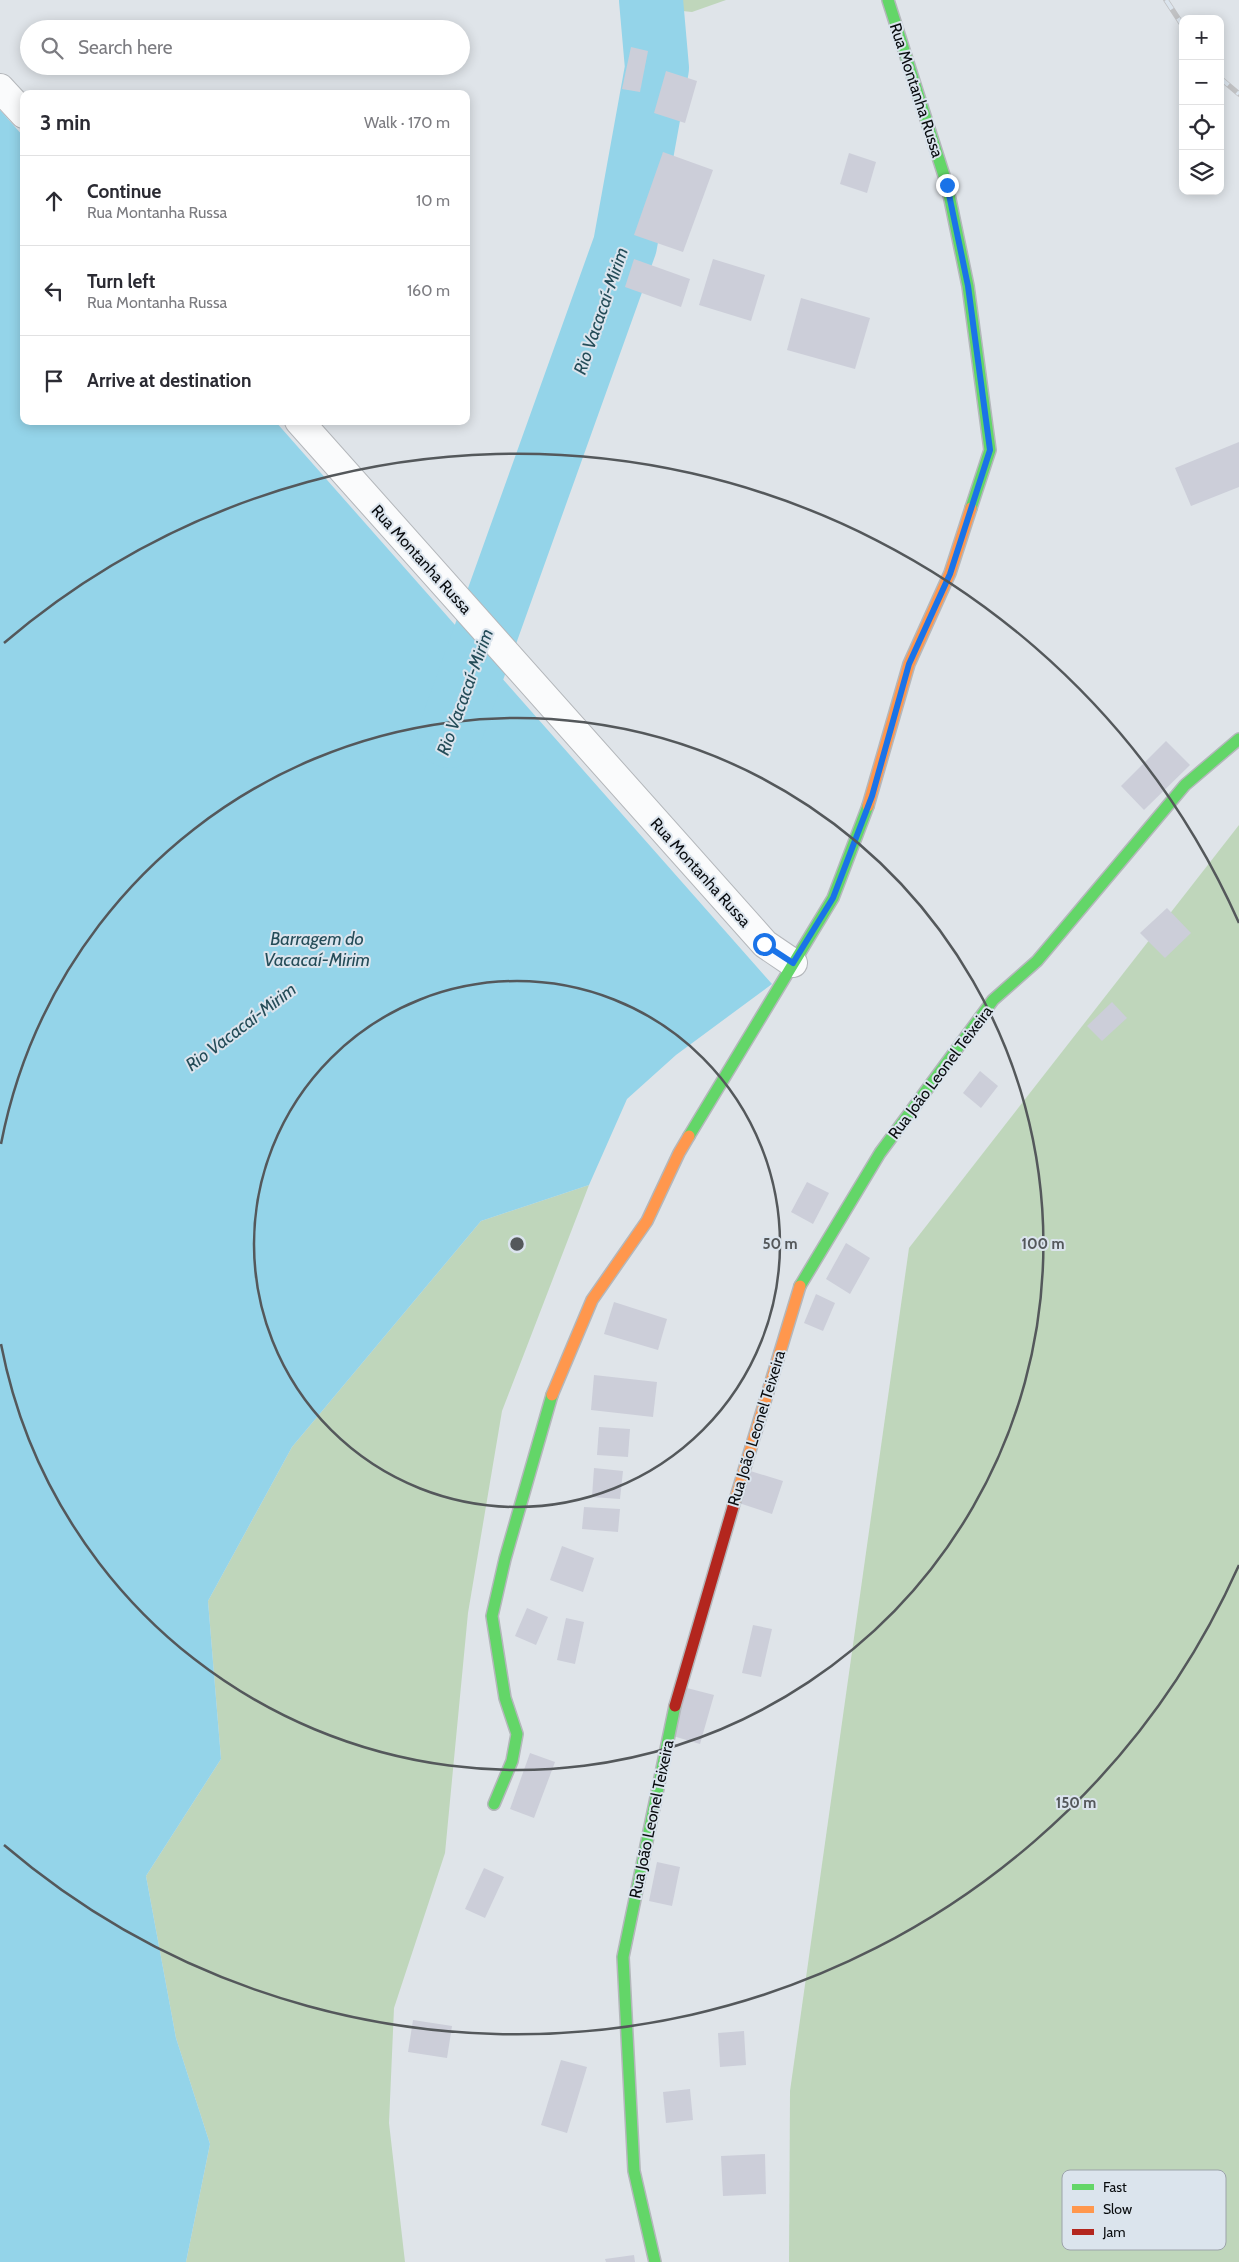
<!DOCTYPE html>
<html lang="en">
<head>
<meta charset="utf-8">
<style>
  body { margin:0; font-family:Cabin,sans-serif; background:#f2f2f3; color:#2b2b33 }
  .controls { position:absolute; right:15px; top:15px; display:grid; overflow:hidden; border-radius:10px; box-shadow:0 2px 12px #0003 }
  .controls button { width:45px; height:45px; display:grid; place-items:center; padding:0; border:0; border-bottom:1px solid #e1e1e2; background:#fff; color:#2b2b33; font:25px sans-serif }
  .stop { position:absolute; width:15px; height:15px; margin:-11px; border:4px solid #1a73e8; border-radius:50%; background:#fff }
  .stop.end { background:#1a73e8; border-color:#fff; box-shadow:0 1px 5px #0008 }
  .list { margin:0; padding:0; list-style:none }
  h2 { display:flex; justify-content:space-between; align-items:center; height:65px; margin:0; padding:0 20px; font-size:21px }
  h2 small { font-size:16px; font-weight:400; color:#7c7c81 }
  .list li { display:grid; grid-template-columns:32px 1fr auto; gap:15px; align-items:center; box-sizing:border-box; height:90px; padding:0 20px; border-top:1px solid #e1e1e2 }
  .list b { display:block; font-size:19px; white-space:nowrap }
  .list p { margin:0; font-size:16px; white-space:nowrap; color:#7c7c81 }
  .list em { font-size:16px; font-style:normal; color:#7c7c81 }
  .icon { flex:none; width:28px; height:28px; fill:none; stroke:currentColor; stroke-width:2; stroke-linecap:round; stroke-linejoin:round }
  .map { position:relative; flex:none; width:1239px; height:2262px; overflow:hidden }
  .search { position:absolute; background:#fff; box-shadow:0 2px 12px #0003; left:20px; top:20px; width:450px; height:55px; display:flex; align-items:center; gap:12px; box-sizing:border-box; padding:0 18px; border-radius:28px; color:#7c7c81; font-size:19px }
  .panel { position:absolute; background:#fff; box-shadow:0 2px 12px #0003; left:20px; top:90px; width:450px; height:335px; border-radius:10px }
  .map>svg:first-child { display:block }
  .green { fill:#bfd6bb }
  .water { fill:#94d4e9 }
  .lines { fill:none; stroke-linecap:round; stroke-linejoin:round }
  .river { stroke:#94d4e9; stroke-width:64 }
  .building { fill:#ccced9 }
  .street-casing { stroke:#b4b7bb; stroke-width:30 }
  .fast-casing { stroke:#b4b7bb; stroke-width:14 }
  .slow-casing { stroke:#b4b7bb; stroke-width:14 }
  .jam-casing { stroke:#b4b7bb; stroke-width:14 }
  .street { stroke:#fafbfc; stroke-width:28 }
  .fast { stroke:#63d668; stroke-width:11 }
  .slow { stroke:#ff974d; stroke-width:11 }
  .jam { stroke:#b3261e; stroke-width:11 }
  .rail-casing { stroke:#c0c1c3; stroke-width:5.5 }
  .rail { stroke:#dbe4ed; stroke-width:4; stroke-dasharray:11; stroke-linecap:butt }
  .route { stroke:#1a73e8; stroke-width:6 }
  .ring { fill:none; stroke:#54585b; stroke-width:2.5 }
  .labels { text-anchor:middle; stroke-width:4; stroke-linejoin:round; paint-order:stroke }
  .street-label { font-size:16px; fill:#090c0f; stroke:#dbe4ed }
  .water-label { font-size:18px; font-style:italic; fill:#244c58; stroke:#dbe4ed }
  .key { fill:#dbe4ed; stroke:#9ca3aa; stroke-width:1 }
  .key-label { font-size:14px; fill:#090c0f }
  .centre { fill:#54585b; stroke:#dbe4ed; stroke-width:2.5 }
  .ring-label { font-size:15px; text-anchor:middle; font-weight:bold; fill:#54585b; stroke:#dbe4ed; stroke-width:4; stroke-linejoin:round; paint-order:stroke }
</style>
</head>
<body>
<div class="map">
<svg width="1239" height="2262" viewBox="0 0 1239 2262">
  <rect width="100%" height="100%" fill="#dfe4e9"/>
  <g class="green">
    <polygon points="620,0 726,0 692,12 634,6"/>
    <polygon points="1239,825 1239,2262 789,2262 790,2091 909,1248"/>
    <polygon points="589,1185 502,1411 468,1613 445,1853 394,2008 389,2123 405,2262 186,2262 210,2144 176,2038 146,1876 221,1759 208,1601 292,1447 481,1221"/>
  </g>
  <polygon class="water" points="0,110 24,137 24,421 275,421 772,984 676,1055 627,1099 589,1185 481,1221 292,1447 208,1601 221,1759 146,1876 176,2038 210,2144 186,2262 0,2262"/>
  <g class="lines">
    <polyline class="river" points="449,736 625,245 657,68 651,0"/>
  </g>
  <g class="building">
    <polygon points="631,47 648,51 640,92 622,89"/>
    <polygon points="666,71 697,81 685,123 654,113"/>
    <polygon points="663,152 713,170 683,252 634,235"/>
    <polygon points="849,153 876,162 867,193 840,184"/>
    <polygon points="634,259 690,279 681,307 625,287"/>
    <polygon points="713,259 765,275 751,321 699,305"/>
    <polygon points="801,298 870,318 855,369 787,350"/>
    <polygon points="1239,442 1239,487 1191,506 1175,468"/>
    <polygon points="1166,741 1190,765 1144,810 1121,786"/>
    <polygon points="1167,908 1191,933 1165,958 1140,933"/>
    <polygon points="1112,1002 1127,1018 1102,1041 1087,1026"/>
    <polygon points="980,1071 998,1086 981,1108 963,1093"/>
    <polygon points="807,1182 829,1193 813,1224 791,1212"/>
    <polygon points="846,1243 870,1258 850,1294 826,1279"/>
    <polygon points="816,1294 835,1303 823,1331 804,1323"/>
    <polygon points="614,1302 667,1319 658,1350 604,1334"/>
    <polygon points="594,1375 657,1382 653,1417 591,1410"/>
    <polygon points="599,1427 630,1429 628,1457 597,1455"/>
    <polygon points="594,1468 623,1471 620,1499 592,1497"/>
    <polygon points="747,1470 783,1481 772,1514 736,1502"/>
    <polygon points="584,1507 620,1509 618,1532 582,1529"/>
    <polygon points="562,1546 594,1558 583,1592 550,1580"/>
    <polygon points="527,1608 548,1617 536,1645 515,1636"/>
    <polygon points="566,1618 584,1622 575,1664 557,1660"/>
    <polygon points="753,1625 772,1629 761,1677 742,1673"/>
    <polygon points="687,1688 714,1695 700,1744 673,1736"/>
    <polygon points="530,1753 555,1762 534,1818 510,1809"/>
    <polygon points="657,1862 680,1867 672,1906 649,1901"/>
    <polygon points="484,1868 504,1877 485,1918 465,1909"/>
    <polygon points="413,2020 452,2026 447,2058 408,2052"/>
    <polygon points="744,2031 746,2065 720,2067 718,2033"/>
    <polygon points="561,2060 587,2067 567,2133 541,2125"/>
    <polygon points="690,2089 693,2120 666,2123 663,2092"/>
    <polygon points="765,2154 766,2194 723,2196 721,2156"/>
    <polygon points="634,2255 635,2262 606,2262 605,2259"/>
  </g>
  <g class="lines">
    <defs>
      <g id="street">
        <polyline points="0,88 24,114"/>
        <polyline points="299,421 765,944 793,963"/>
      </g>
      <g id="fast">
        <polyline points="888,0 947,185 968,286 990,450 971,508"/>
        <polyline points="689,1136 833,898 868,806"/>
        <polyline points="800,1286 880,1153 993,1000 1037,961 1185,785 1239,739"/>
        <polyline points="494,1804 512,1761 517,1734 505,1698 492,1616 505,1559 552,1395"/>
        <polyline points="655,2262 634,2171 623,1957 675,1706"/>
      </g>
      <g id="slow">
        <polyline points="868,806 909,664 950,573 971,508"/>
        <polyline points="552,1395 592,1300 647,1221 679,1153 689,1136"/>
        <polyline points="733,1507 800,1286"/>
      </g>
      <polyline id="jam" points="675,1706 733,1507"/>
    </defs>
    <use href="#street" class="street-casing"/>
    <use href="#fast" class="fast-casing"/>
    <use href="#slow" class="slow-casing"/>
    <use href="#jam" class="jam-casing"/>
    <use href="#street" class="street"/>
    <use href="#fast" class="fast"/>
    <use href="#slow" class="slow"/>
    <use href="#jam" class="jam"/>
    <defs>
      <g id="rail">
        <polyline points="1166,0 1183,26"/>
        <polyline points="1220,78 1239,94"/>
      </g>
    </defs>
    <use href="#rail" class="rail-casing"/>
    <use href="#rail" class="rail"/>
  </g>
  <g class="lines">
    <polyline class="route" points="764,944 793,963 833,898 872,796 909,664 950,574 990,450 968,286 947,185"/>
  </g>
  <g class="ring">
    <circle cx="517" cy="1244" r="263"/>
    <path d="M1 1144A526 526 0 1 1 1 1344"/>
    <path d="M1239 1565A790 790 0 0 1 4 1845M4 643A790 790 0 0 1 1239 923"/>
  </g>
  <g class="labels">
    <g class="street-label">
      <text transform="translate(917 90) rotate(72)" y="6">Rua Montanha Russa</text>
      <text transform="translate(422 559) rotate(48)" y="6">Rua Montanha Russa</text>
      <text transform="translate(701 872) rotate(48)" y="6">Rua Montanha Russa</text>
      <text transform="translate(940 1072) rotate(-53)" y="6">Rua João Leonel Teixeira</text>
      <text transform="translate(756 1428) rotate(-73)" y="6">Rua João Leonel Teixeira</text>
      <text transform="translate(651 1819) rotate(-78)" y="6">Rua João Leonel Teixeira</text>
    </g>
    <g class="water-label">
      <text transform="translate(601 311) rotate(-71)" y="6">Rio Vacacaí-Mirim</text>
      <text transform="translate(465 692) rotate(-70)" y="6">Rio Vacacaí-Mirim</text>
      <text x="317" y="945">Barragem do<tspan x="317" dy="21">Vacacaí-Mirim</tspan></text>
      <text transform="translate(241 1027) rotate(-37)" y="6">Rio Vacacaí-Mirim</text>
    </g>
  </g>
  <rect x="1062" y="2170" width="164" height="80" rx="8" class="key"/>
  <rect x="1072" y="2184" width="22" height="6" fill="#63d668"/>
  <rect x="1072" y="2206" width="22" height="7" fill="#ff974d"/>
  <rect x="1072" y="2229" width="22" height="6" fill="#b3261e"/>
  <g class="key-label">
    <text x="1103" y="2192">Fast</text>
    <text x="1103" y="2214">Slow</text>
    <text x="1103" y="2237">Jam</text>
  </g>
  <circle cx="517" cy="1244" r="8" class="centre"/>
  <g class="ring-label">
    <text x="780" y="1249">50 m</text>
    <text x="1043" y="1249">100 m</text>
    <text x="1076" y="1808">150 m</text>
  </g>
</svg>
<div class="controls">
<button>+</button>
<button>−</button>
<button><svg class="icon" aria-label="locate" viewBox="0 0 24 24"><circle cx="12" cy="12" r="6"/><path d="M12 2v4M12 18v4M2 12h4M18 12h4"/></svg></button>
<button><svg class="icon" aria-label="layers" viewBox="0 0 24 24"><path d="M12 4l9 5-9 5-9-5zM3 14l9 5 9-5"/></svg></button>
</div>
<div class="stop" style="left:764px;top:944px"></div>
<div class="stop end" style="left:947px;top:185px"></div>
<div class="search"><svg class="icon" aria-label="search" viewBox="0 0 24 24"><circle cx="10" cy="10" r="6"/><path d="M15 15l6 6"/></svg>Search here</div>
<section class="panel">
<h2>3 min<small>Walk · 170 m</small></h2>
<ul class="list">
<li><svg class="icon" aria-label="ahead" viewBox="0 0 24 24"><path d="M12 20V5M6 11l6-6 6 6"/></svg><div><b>Continue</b><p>Rua Montanha Russa</p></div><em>10 m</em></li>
<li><svg class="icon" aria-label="left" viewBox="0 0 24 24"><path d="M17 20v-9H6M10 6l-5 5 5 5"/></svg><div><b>Turn left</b><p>Rua Montanha Russa</p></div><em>160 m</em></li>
<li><svg class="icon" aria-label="arrive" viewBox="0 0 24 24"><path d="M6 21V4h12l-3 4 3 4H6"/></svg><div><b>Arrive at destination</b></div></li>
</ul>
</section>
</div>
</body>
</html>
